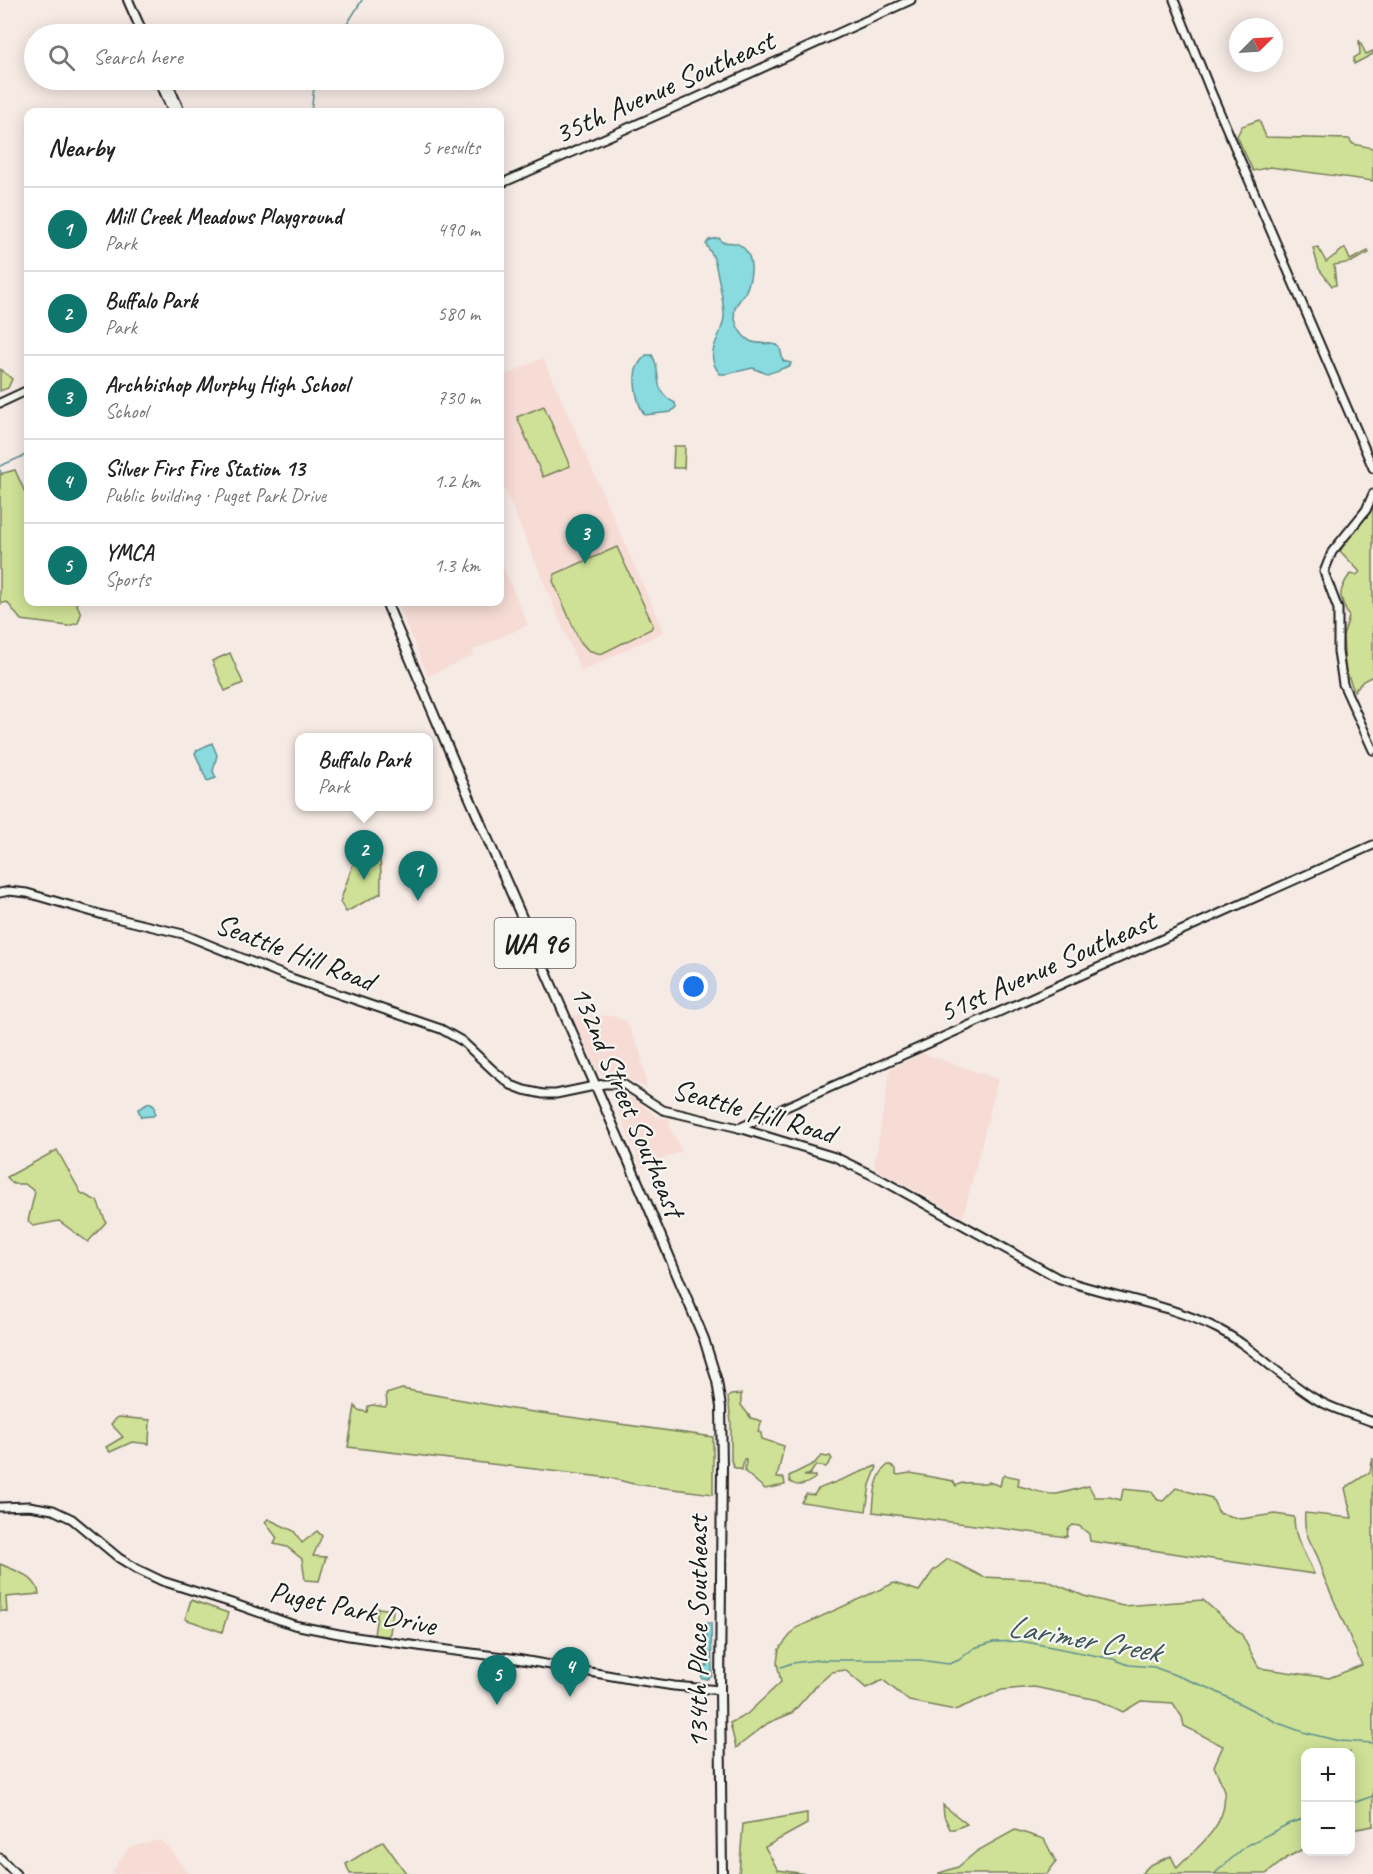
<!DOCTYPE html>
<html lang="en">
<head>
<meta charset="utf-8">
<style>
  body { margin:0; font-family:Caveat,sans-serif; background:#f2f2f2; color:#222 }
  .controls { position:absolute; right:18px; bottom:18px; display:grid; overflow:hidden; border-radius:12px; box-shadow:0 3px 15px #0003 }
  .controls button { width:54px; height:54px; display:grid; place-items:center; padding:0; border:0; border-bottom:2px solid #e0e0e0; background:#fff; color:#222; font:30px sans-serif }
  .compass { position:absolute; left:1229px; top:18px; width:54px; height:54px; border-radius:50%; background:#fff; box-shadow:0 3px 15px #0003; rotate:66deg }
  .you { position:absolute; left:694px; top:987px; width:21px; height:21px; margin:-15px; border:4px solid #fff; border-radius:50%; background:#1a73e8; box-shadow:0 0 0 9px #1a73e833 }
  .badge { display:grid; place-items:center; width:39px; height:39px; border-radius:50%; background:#0f766e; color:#fff; font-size:20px; font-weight:700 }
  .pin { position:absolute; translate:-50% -50px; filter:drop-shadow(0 2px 3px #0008) }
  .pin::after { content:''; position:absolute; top:32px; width:21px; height:18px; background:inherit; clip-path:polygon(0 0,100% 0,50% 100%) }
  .popup { position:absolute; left:295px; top:733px; width:138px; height:78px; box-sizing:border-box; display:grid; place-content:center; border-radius:12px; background:#fff; filter:drop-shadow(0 2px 4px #0005); font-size:20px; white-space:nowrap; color:#767676 }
  .popup b { font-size:22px; color:#222 }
  .popup::after { content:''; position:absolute; left:50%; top:100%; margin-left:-12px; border:12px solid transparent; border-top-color:#fff }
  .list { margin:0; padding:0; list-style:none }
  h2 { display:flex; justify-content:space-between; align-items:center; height:78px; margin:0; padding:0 24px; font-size:26px }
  h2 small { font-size:20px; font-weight:400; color:#767676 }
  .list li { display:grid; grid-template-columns:39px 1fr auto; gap:18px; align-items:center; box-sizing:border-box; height:84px; padding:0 24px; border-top:2px solid #e0e0e0 }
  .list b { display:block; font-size:22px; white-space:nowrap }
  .list p { margin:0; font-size:20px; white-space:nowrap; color:#767676 }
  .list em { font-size:20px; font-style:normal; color:#767676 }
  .icon { flex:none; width:33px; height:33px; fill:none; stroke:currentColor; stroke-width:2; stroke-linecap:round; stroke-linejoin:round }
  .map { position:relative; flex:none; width:1373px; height:1874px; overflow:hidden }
  .search { position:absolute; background:#fff; box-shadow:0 3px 15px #0003; left:24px; top:24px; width:480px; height:66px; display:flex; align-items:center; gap:15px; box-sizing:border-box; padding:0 21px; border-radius:33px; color:#767676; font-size:22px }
  .panel { position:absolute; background:#fff; box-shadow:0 3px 15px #0003; left:24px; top:108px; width:480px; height:498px; border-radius:12px }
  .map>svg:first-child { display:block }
  .built { fill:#f6dcd5 }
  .green { fill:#cfe196; stroke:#767e59; stroke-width:1.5 }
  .water { fill:#89dbdf; stroke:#5d8f91; stroke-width:1.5 }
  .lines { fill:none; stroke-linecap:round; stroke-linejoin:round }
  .stream { stroke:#5d8f91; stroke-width:1.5 }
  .secondary-casing { stroke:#1c1c1c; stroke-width:11 }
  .primary-casing { stroke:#1c1c1c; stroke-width:12 }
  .secondary { stroke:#f6f6f2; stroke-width:7 }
  .primary { stroke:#f6f6f2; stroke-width:8 }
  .labels { text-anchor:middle; stroke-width:4.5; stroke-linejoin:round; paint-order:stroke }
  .shield { fill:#f6f6f2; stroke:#5d5d5c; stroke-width:1.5 }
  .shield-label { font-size:28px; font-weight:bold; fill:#1c1c1c }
  .street-label { font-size:30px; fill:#1c1c1c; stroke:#f6f6f2 }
  .water-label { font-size:32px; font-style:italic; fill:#3d5556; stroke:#f6f6f2 }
</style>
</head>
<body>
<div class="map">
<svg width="1373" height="1874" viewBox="0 0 1373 1874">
  <rect width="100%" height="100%" fill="#f6eae5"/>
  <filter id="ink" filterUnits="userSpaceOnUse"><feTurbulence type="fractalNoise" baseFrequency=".0167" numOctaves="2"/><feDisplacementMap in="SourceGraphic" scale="12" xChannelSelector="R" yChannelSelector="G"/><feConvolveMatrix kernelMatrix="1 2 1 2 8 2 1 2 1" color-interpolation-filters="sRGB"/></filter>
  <g filter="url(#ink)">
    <g class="built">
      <polygon points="543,358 664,632 581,671 500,478 500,378"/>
      <polygon points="500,559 528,625 473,650 474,655 428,676 397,602 500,602"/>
      <polygon points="572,1015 612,1016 626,1021 640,1051 647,1088 623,1077 601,1075 590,1056"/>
      <polygon points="922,1053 998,1079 963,1217 874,1168 890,1069"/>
      <polygon points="622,1092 629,1094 657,1117 670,1119 669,1126 682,1151 642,1168 614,1100 615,1096"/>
      <polygon points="160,1840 168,1846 188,1874 111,1874 129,1847"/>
    </g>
    <g class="green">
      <polygon points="1359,40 1366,54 1373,51 1373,54 1354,64 1354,58 1360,54"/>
      <polygon points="1259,120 1266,137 1349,139 1353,144 1373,148 1373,181 1270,167 1253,171 1237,136 1242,126"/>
      <polygon points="1318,247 1326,262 1345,248 1350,260 1368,251 1369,253 1351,262 1334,265 1336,285 1332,286 1319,269 1313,248"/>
      <polygon points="0,369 12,379 8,388 0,391"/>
      <polygon points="544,406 570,466 543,477 517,417"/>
      <polygon points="674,446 685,446 684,468 673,468"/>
      <polygon points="15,470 28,499 28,602 76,602 81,614 78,623 68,626 21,620 7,602 0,604 0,474"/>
      <path d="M1373 505V676L1363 681 1354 691 1345 668 1343 636 1349 617C1339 596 1337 593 1350 574L1356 575 1360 572 1340 551 1357 526 1370 512Z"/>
      <polygon points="617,547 653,625 651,629 601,654 588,650 579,640 553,581 555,574"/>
      <polygon points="230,653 243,683 225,691 212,661"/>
      <path d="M372 843C384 854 380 878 381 893L346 912 340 902 356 855 360 849Z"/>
      <polygon points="57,1150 81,1193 97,1201 106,1222 88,1242 59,1221 33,1226 28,1221 35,1192 25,1184 13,1184 7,1177"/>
      <polygon points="402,1389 512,1409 713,1437 713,1494 634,1484 610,1478 348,1447 355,1406 358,1410 367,1412 368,1406 373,1405 385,1407 387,1405 386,1394"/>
      <polygon points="741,1394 741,1405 751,1418 762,1421 758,1432 761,1433 762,1439 784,1446 777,1478 784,1478 785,1485 765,1489 745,1472 746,1459 744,1459 742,1470 733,1467 734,1465 731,1461 731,1423 728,1397 731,1395"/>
      <polygon points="118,1417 150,1420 149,1444 132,1442 110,1452 106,1447 123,1437 111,1424"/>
      <path d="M822 1456 827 1457 830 1456 832 1459 826 1467 816 1465 810 1474 804 1476H815V1478C807 1484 799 1488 790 1482L789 1476 815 1463 818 1459Z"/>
      <path d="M1373 1458V1826L1351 1830 1350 1752H1306L1305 1848 1288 1857 1266 1874H1141L1150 1865 1171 1856 1177 1868C1197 1847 1229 1825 1224 1792 1223 1784 1217 1774 1214 1766L1223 1746 1184 1726 1182 1717 1173 1703 1141 1701 1123 1712 1098 1700 1034 1687 1002 1690 955 1710 909 1701 883 1680 866 1688 845 1670 832 1672 815 1687 792 1713 768 1723 736 1748 730 1723 746 1715 781 1682 777 1663 779 1649 796 1628 894 1583 919 1591 933 1571 948 1559 983 1577 1045 1580 1084 1596 1123 1606 1203 1600 1242 1635 1259 1668 1329 1678 1362 1665 1323 1575C1321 1551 1302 1542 1305 1513L1352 1518 1345 1488 1370 1472Z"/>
      <path d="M888 1465H891L896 1469V1474L898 1475 910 1473 953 1481 956 1486C966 1479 977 1486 989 1482L1000 1486 1002 1477 1005 1475 1019 1478 1018 1486C1030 1488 1043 1495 1056 1494 1066 1493 1078 1488 1089 1486L1095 1497H1109L1121 1500 1123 1489 1152 1492 1158 1500 1163 1501 1176 1488 1212 1498 1219 1513 1241 1519 1275 1514 1294 1517C1294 1541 1306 1553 1314 1574L1090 1541 1089 1534 1079 1526 1073 1525 1068 1529 1067 1537 873 1512C874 1496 875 1475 888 1465Z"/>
      <polygon points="876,1466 877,1467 870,1485 866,1511 801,1502 806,1494 814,1495 818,1489"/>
      <polygon points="268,1519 294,1531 302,1543 317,1531 322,1536 313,1556 326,1557 319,1581 305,1580 302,1559 287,1547 274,1544 277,1538 265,1522"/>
      <path d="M0 1564C14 1570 37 1576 39 1594L6 1597 7 1613 6 1611H0Z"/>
      <polygon points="191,1600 228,1613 222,1632 185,1619"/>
      <polygon points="378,1608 393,1610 390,1633 388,1636 374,1635"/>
      <polygon points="943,1805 967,1824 955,1829 950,1829 944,1816"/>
      <polygon points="807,1813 807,1824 765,1847 778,1870 806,1874 739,1874 743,1824"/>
      <polygon points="1015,1830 1044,1839 1056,1862 1047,1874 939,1874 939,1873 958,1867 977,1851"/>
      <polygon points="383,1841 406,1873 350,1874 346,1864"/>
    </g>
    <g class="water">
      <path d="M719 238 722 242C728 243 736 242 740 245 756 256 752 278 745 293 742 298 737 302 735 308 732 320 740 335 750 341 759 345 768 342 777 345L780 348 783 361 791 363 790 366C774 370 772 378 753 368L726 374H720C702 352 722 339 724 317 725 308 716 264 713 256 711 252 708 249 706 244L709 240Z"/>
      <path d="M646 355H652C663 372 650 390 675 403L676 407 671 412 645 415C637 405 632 379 637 367 639 363 643 358 646 355Z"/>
      <polygon points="212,743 217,755 213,771 216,778 207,781 195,753 197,750"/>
      <polygon points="149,1103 154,1106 155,1114 153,1116 141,1117 138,1109"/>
      <polygon points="707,1623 711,1623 712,1676 708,1679 702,1679 701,1666 707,1666"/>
    </g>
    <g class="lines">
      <g class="stream">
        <polyline points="341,34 362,0"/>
        <polyline points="311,112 315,80"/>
        <polyline points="0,466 28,454"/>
        <polyline points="0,470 2,475"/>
        <polyline points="781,1667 792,1663 818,1660 919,1660 949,1664 959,1660 974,1648 993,1642 1021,1641 1113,1659 1129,1665 1154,1667 1209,1688 1278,1723 1303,1732 1339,1741 1373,1743"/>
        <polyline points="1350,1804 1373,1796"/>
        <polyline points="1214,1874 1246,1846 1290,1823 1306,1818"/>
      </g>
      <defs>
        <g id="secondary">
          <polyline points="1174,0 1211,92 1373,468"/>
          <polyline points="500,184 694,99 911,0"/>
          <polyline points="0,403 28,390"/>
          <polyline points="1373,494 1366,510 1332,552 1324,572 1338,609 1338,652 1343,684 1373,750"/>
          <path d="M0 893 9 891 27 893 103 915 183 934 291 978 441 1029 462 1041 494 1071 511 1085 524 1090 543 1094H556L604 1084H623L663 1110 739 1128 835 1157 880 1179 1058 1278C1110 1297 1168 1303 1218 1329 1253 1347 1280 1377 1314 1398 1331 1409 1354 1415 1373 1422"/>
          <polyline points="739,1128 1373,845"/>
          <polyline points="0,1507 29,1506 53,1510 72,1519 119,1558 137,1569 162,1581 235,1604 294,1625 349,1636 432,1648 511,1658 635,1680 674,1686 720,1690"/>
          <polyline points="0,1858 16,1874"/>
        </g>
        <g id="primary">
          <polyline points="128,0 143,34"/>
          <polyline points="161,80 162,86 173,112"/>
          <polyline points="163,80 168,84 180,112"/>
          <polyline points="386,602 461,778 646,1201 704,1339 717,1381 721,1407 722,1467 720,1690 722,1874"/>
        </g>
      </defs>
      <use href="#secondary" class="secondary-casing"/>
      <use href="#primary" class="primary-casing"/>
      <use href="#secondary" class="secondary"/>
      <use href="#primary" class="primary"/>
    </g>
  </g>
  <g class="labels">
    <rect class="shield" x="494.5" y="918" width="81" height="50" rx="4.5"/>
    <g class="shield-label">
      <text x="535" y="953">WA 96</text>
    </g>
    <g class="street-label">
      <text transform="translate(664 87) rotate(-24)" y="10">35th Avenue Southeast</text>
      <text transform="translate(295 952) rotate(21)" y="10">Seattle Hill Road</text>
      <text transform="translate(1047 966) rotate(-24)" y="10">51st Avenue Southeast</text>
      <text transform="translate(628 1101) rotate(67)" y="10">132nd Street Southeast</text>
      <text transform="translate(754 1111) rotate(16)" y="10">Seattle Hill Road</text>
      <text transform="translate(353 1608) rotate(12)" y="10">Puget Park Drive</text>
      <text transform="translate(697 1632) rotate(-90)" y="10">134th Place Southeast</text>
    </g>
    <g class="water-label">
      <text transform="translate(1084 1638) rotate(10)" y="11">Larimer Creek</text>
    </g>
  </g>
</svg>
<div class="controls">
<button>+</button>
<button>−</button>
</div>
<svg class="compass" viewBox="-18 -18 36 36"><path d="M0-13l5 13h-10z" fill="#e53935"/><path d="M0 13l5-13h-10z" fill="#767676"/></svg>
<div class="you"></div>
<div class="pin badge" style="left:418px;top:901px">1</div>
<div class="pin badge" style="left:364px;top:880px">2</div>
<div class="popup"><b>Buffalo Park</b>Park</div>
<div class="pin badge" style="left:585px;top:564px">3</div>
<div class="pin badge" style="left:570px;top:1697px">4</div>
<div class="pin badge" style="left:497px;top:1705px">5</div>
<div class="search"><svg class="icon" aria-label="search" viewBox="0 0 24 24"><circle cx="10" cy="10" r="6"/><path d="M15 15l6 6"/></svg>Search here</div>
<section class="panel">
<h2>Nearby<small>5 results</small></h2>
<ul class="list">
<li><span class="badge">1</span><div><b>Mill Creek Meadows Playground</b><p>Park</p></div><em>490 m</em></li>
<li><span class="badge">2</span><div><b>Buffalo Park</b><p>Park</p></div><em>580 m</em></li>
<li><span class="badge">3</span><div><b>Archbishop Murphy High School</b><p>School</p></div><em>730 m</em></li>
<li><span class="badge">4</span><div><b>Silver Firs Fire Station 13</b><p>Public building · Puget Park Drive</p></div><em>1.2 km</em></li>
<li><span class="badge">5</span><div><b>YMCA</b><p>Sports</p></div><em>1.3 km</em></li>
</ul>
</section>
</div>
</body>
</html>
